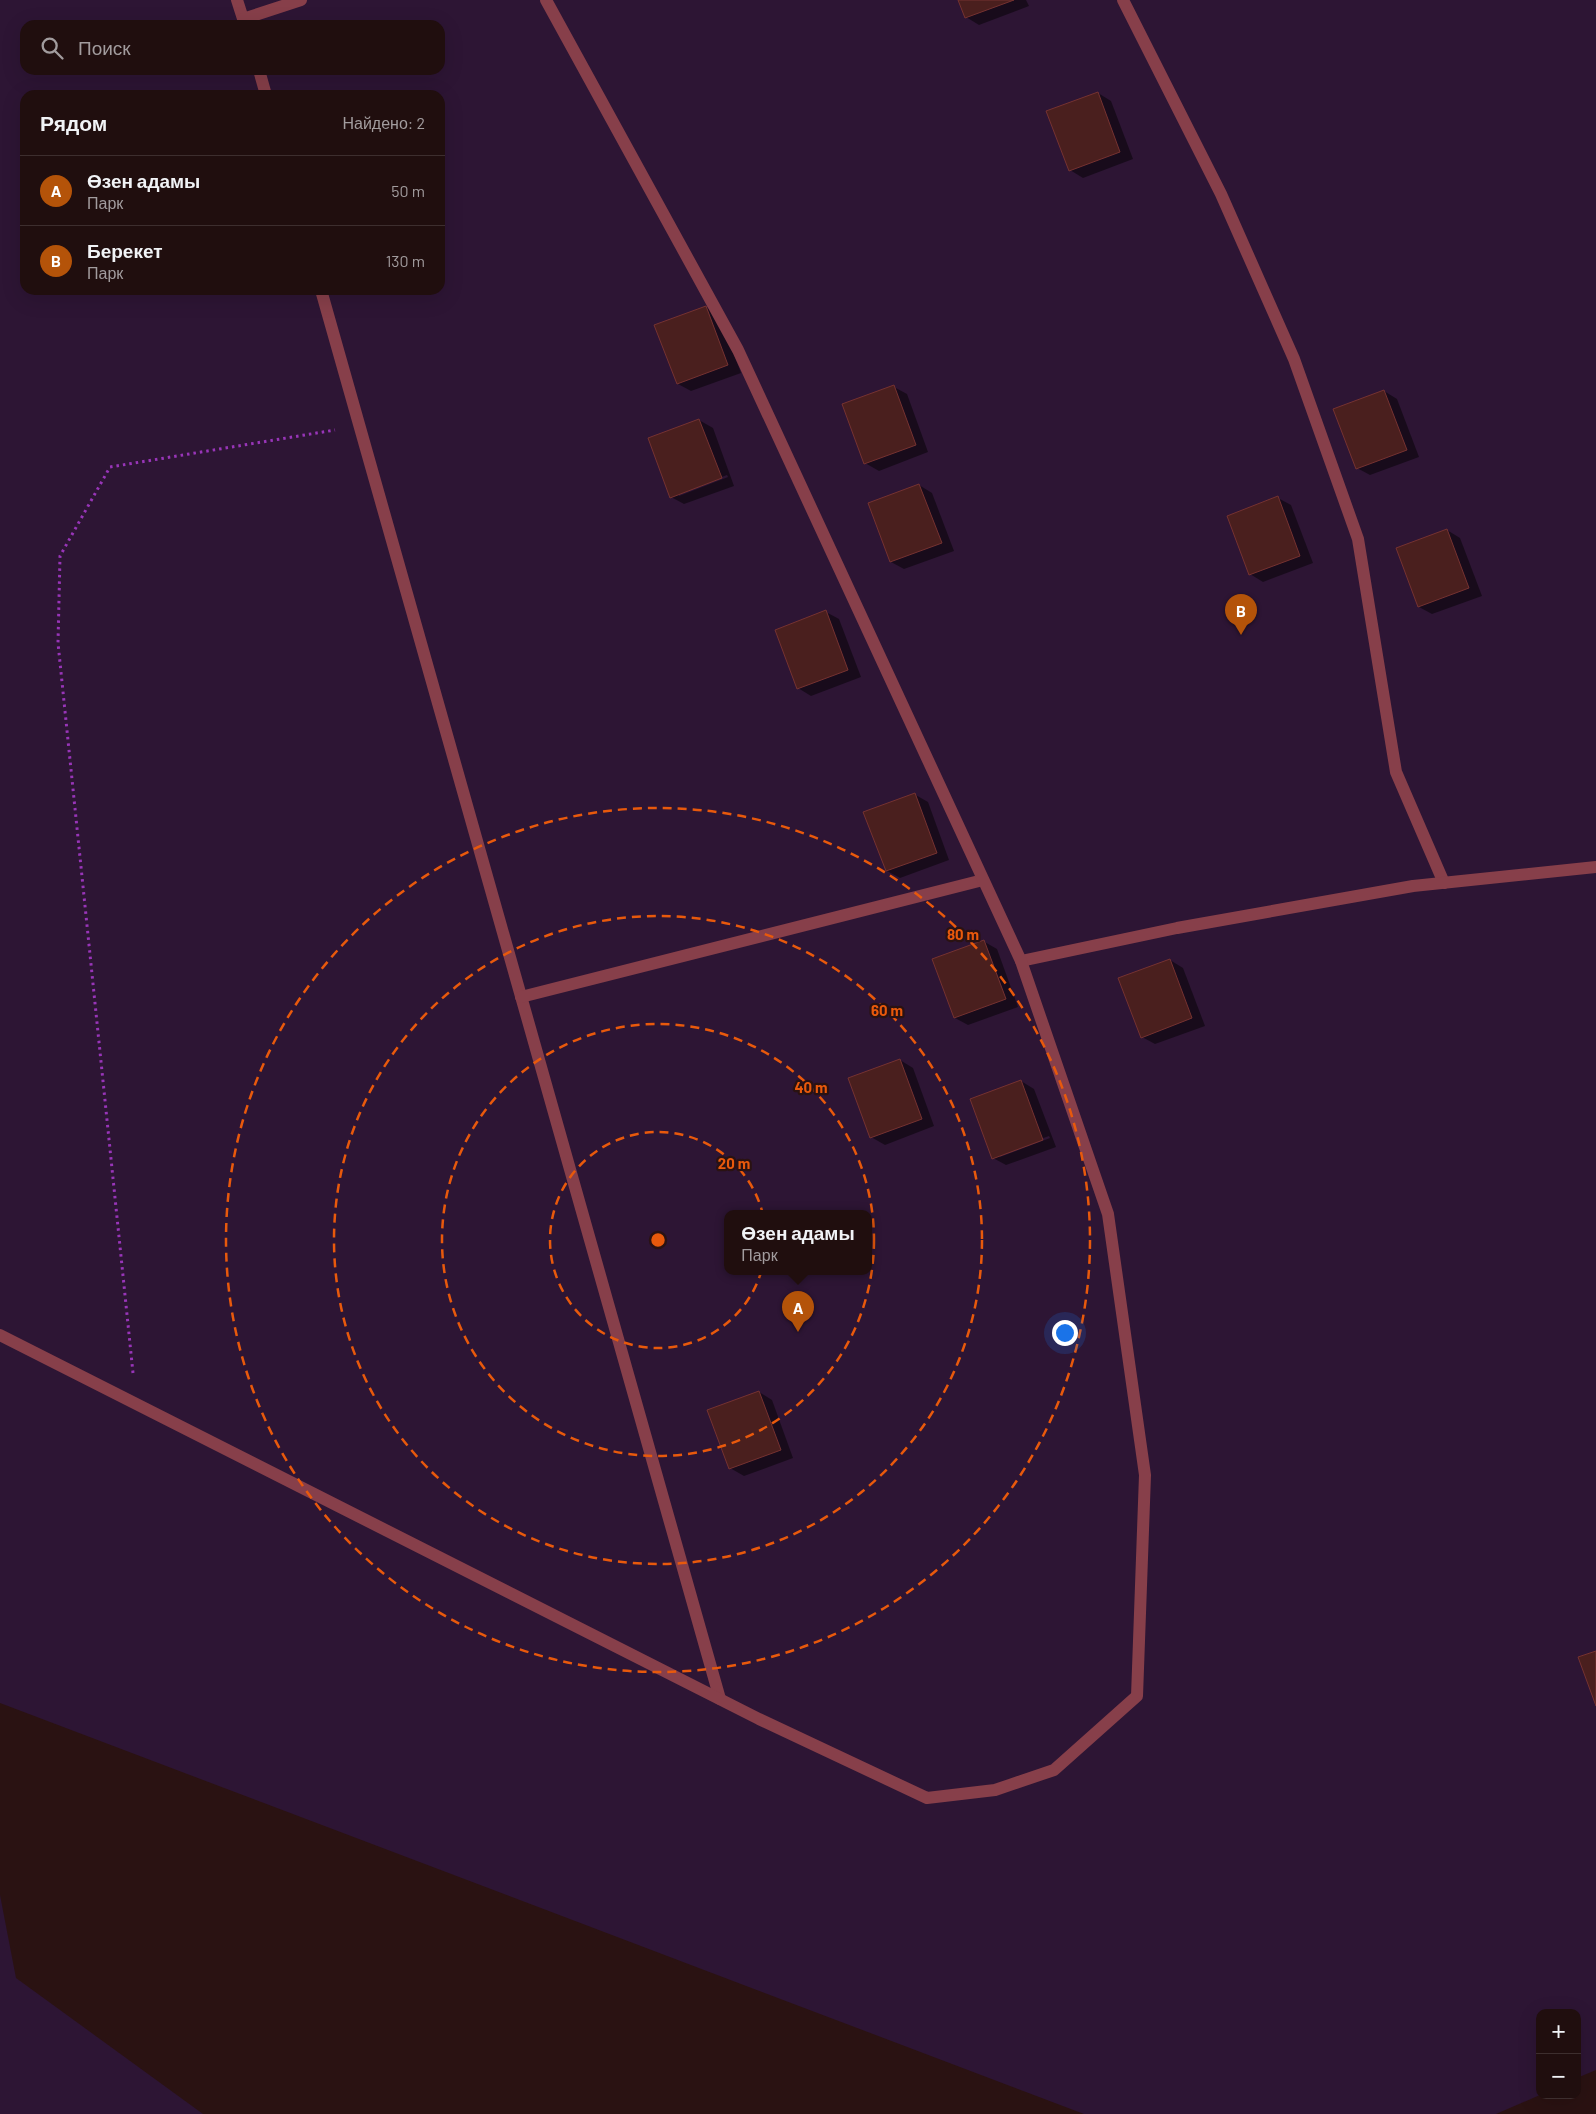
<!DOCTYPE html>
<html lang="ru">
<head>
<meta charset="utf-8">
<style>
  body { margin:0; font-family:Barlow,sans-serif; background:#2d1c1c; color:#f1f3f6 }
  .controls { position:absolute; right:15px; bottom:15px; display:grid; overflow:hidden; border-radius:10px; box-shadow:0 5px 20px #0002 }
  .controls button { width:45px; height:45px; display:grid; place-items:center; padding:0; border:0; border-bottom:1px solid #3d2e2e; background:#200e0e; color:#f1f3f6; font:25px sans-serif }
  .you { position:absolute; left:1064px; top:1332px; width:18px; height:18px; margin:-12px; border:4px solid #fff; border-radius:50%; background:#1a73e8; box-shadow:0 0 0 8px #1a73e833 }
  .badge { display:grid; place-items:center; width:32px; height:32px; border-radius:50%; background:#b45309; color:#fff; font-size:16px; font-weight:700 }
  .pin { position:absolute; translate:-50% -41px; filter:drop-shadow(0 1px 2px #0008) }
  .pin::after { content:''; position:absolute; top:26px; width:18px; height:15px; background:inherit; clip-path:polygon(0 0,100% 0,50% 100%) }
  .popup { position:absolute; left:724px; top:1210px; width:148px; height:65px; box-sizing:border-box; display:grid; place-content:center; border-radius:10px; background:#200e0e; filter:drop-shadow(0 1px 4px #0005); font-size:16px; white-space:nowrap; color:#a29c9e }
  .popup b { font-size:19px; color:#f1f3f6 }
  .popup::after { content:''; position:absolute; left:50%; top:100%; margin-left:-10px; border:10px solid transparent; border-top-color:#200e0e }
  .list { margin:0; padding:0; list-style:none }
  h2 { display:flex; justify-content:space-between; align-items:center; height:65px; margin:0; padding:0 20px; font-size:21px }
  h2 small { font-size:16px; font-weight:400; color:#a29c9e }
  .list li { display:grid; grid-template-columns:32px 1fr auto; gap:15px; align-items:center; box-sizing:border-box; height:70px; padding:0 20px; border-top:1px solid #3d2e2e }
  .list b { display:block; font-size:19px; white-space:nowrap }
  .list p { margin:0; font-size:16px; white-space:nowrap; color:#a29c9e }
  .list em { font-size:16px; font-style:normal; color:#a29c9e }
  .icon { flex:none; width:28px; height:28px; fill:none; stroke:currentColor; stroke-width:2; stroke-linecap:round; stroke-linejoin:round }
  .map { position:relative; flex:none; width:1596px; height:2114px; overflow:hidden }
  .search { position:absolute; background:#200e0e; box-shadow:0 5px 20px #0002; left:20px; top:20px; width:425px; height:55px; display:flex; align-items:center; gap:12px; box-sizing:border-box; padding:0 18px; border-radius:15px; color:#a29c9e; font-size:19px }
  .panel { position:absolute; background:#200e0e; box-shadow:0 5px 20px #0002; left:20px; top:90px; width:425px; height:205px; border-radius:15px }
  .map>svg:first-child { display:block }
  .green { fill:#2d1534; fill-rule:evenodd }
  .shadow { fill:#0007; fill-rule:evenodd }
  .building { fill:#4a1f1e; stroke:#753231 }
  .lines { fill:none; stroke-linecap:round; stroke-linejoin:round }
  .path { stroke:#9835b8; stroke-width:3; stroke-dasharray:2.5 4; stroke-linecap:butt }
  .minor { stroke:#873f4a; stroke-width:12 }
  .ring { fill:none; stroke:#e8590c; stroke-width:2.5; stroke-dasharray:9 6 }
  .centre { fill:#e8590c; stroke:#2a1212; stroke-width:2.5 }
  .ring-label { font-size:15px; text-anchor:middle; font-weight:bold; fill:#e8590c; stroke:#2a1212; stroke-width:4.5; stroke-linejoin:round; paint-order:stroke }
</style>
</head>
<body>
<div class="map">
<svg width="1596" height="2114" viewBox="0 0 1596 2114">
  <rect width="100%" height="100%" fill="#2a1212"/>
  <g class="green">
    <path d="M0 0H1596V2070L1577 2078V2013H1540V2095L1496 2114H1084L0 1703ZM25 25H440V70H25ZM25 95H440V290H25ZM728 1213H868V1271H728Z"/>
    <polygon points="0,1895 16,1978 203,2114 0,2114"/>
  </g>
  <g class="shadow">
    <polygon points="959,0 1026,0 1029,6 979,25 966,17"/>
    <polygon points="1098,93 1111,101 1133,159 1083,178 1070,170"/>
    <polygon points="706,307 719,315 741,373 691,391 678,384"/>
    <polygon points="894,387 907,394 928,452 879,471 865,463"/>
    <polygon points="1384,391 1397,399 1419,457 1370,475 1357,468"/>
    <path d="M699 420 713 428 734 486 684 504 671 497ZM727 475 728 477 679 496V493Z"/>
    <polygon points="919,485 932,493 954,551 904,569 891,562"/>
    <polygon points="1278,498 1291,505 1313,563 1263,582 1250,574"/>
    <polygon points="1447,530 1460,538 1482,596 1432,614 1419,607"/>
    <polygon points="826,612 839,619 861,677 811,696 798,688"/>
    <polygon points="914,794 928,802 949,860 900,878 887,871"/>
    <polygon points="983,941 997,949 1018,1007 968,1025 955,1018 934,960"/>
    <polygon points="1170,960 1183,968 1205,1026 1155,1044 1142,1037"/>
    <polygon points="900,1060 913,1068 934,1126 885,1145 871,1137"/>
    <path d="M1021 1081 1034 1089 1056 1147 1006 1165 993 1158ZM1049 1136 1050 1138 1000 1157V1154Z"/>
    <polygon points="759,1392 772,1400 793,1458 744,1476 730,1468"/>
  </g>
  <g class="building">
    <polygon points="958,0 1014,0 965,18"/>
    <polygon points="1098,92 1120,152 1069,171 1046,111"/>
    <polygon points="706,306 728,365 677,384 654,325"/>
    <polygon points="894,385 916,445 864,464 842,404"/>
    <polygon points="1384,390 1407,450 1356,469 1333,409"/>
    <polygon points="699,419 722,478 670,498 648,438"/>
    <polygon points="919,484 942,543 890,562 868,503"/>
    <polygon points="1278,496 1300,556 1249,575 1227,516"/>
    <polygon points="1447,529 1469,588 1418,607 1396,548"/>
    <polygon points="826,610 848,670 797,689 775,630"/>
    <polygon points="915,793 937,853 886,871 863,812"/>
    <polygon points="984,940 1006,999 954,1018 932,959"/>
    <polygon points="1170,959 1192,1018 1141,1038 1118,978"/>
    <polygon points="900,1059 922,1119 870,1138 848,1078"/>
    <polygon points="1021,1080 1043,1140 992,1159 970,1099"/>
    <polygon points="759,1391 781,1450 729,1469 707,1410"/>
    <polygon points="1596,1651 1596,1706 1578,1657"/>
  </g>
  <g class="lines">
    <polyline class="path" points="133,1373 58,643 60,556 110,467 335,430"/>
    <g class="minor">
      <polyline points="237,0 245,25"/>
      <polyline points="1123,0 1221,194 1294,359 1358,539 1396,772 1444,883"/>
      <polyline points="243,19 301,0"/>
      <polyline points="259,70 266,95"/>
      <polyline points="321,290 720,1699"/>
      <polyline points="1021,961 1177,928 1413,886 1596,867"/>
      <polyline points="521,997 983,880"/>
      <polyline points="0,1335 759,1719 927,1798 995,1790 1054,1770 1137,1696 1145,1475 1108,1214 1021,961 738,350 546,0"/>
    </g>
  </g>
  <g class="ring">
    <circle cx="658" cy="1240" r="108"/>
    <circle cx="658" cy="1240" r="216"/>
    <circle cx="658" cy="1240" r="324"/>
    <circle cx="658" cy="1240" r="432"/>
  </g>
  <circle cx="658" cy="1240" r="8" class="centre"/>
  <g class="ring-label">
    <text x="963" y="940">80 m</text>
    <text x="887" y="1016">60 m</text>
    <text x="811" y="1093">40 m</text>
    <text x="734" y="1169">20 m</text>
  </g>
</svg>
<div class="controls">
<button>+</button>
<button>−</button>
</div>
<div class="you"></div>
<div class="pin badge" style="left:798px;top:1332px">A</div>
<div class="popup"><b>Өзен адамы</b>Парк</div>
<div class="pin badge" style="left:1241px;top:635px">B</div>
<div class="search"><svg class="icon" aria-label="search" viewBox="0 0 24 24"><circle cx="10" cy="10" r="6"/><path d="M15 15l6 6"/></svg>Поиск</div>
<section class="panel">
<h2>Рядом<small>Найдено: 2</small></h2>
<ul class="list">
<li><span class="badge">A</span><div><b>Өзен адамы</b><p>Парк</p></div><em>50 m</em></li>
<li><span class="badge">B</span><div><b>Берекет</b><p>Парк</p></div><em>130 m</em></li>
</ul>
</section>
</div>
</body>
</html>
